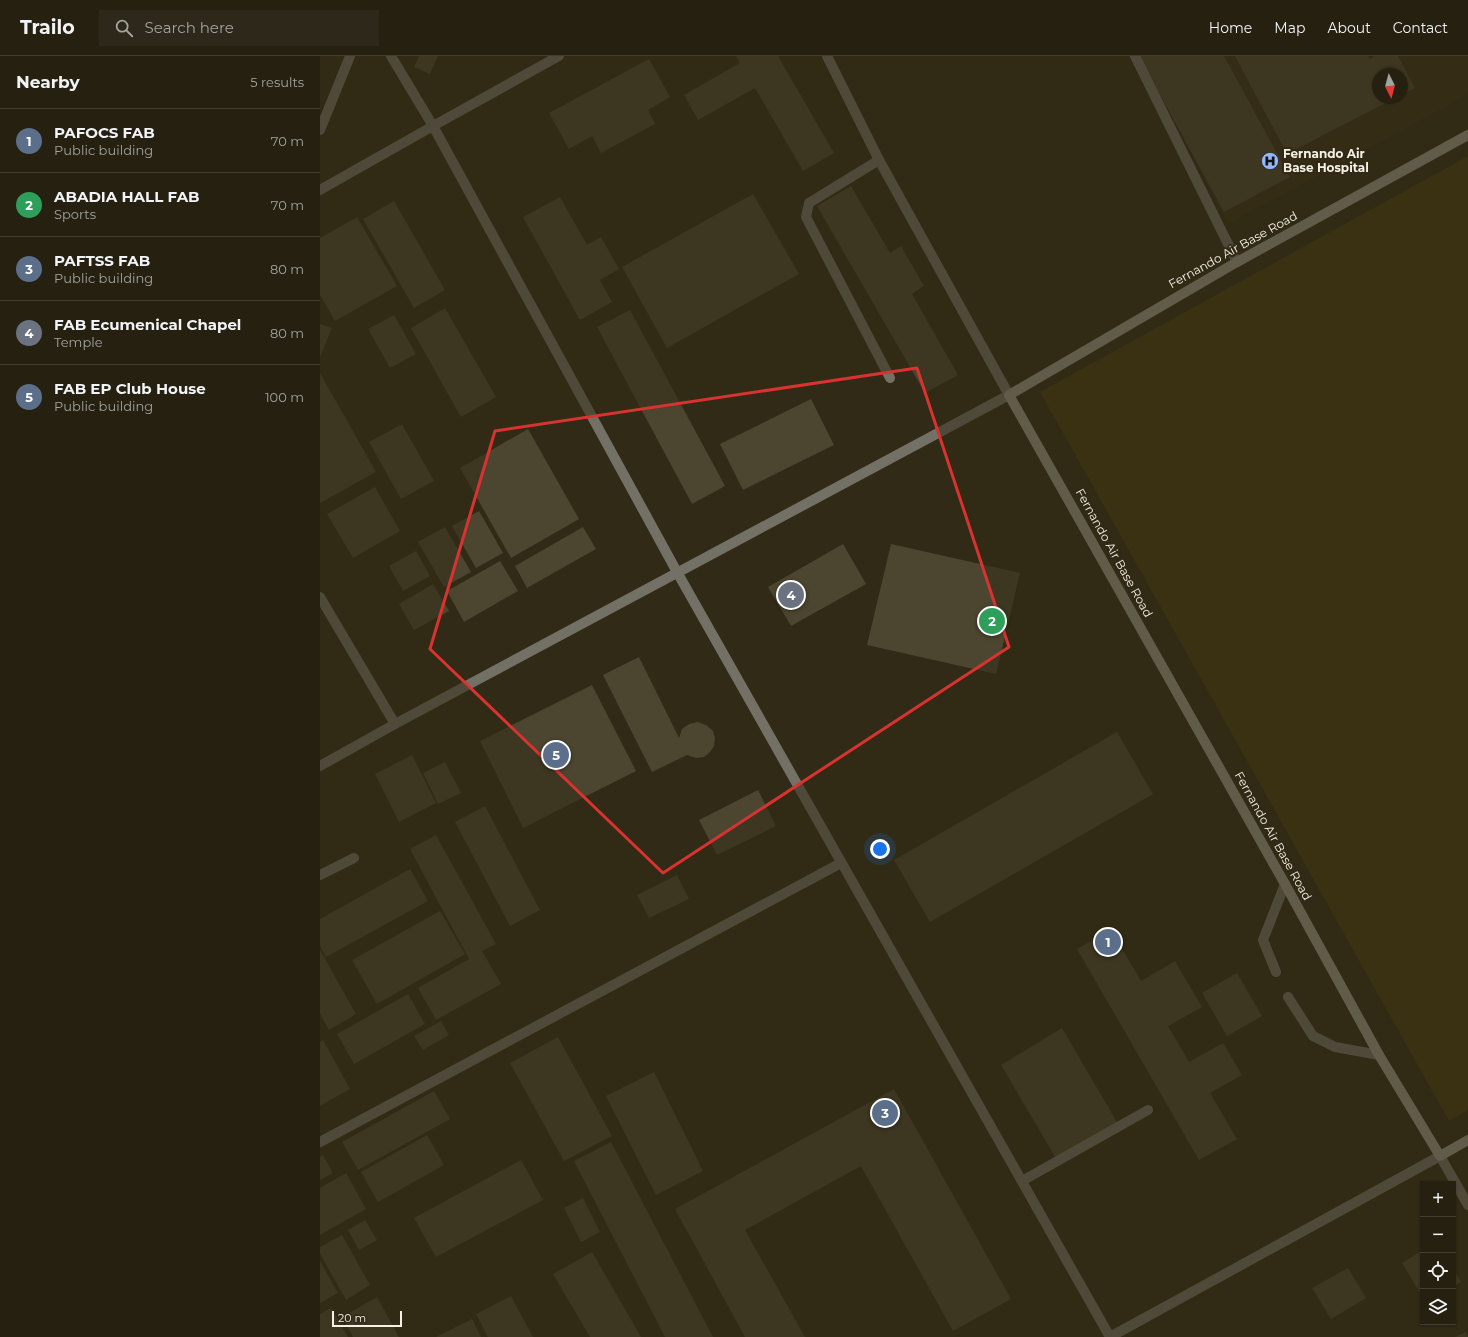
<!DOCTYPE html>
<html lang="en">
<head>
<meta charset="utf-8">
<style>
  body { margin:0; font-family:Montserrat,sans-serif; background:#2d2819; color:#f1f3f6 }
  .controls { position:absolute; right:12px; bottom:12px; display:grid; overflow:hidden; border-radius:0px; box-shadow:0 1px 3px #0004 }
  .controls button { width:36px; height:36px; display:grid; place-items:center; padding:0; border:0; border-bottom:1px solid #423e30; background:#252010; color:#f1f3f6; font:20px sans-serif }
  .compass { position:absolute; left:1052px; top:12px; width:36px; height:36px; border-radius:50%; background:#252010; box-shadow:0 1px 3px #0004; rotate:174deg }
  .scale { position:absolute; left:12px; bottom:10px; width:70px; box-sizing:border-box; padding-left:4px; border:2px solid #f5f1e4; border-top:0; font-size:11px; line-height:14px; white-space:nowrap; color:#f5f1e4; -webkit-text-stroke:3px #312a16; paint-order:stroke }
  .you { position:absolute; left:560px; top:793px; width:14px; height:14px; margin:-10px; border:3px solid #fff; border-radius:50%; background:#1a73e8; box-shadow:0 0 0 6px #1a73e833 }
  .badge { display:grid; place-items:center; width:26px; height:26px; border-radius:50%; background:#93b7fd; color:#fff; font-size:13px; font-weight:700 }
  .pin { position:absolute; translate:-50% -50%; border:2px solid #fff; box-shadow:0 1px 4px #0006 }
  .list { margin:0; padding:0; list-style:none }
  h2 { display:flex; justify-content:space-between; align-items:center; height:52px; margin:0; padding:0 16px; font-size:17px }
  h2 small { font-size:13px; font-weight:400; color:#a3a39f }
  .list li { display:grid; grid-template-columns:26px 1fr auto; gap:12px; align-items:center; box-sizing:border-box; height:64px; padding:0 16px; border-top:1px solid #423e30 }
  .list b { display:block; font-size:15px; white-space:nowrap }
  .list p { margin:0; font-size:13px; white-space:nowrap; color:#a3a39f }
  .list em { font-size:13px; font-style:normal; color:#a3a39f }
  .icon { flex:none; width:22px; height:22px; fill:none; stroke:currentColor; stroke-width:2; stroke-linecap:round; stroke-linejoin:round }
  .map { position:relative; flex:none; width:1148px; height:1281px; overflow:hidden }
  header { display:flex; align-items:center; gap:24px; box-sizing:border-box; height:56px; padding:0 20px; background:#252010; border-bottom:1px solid #423e30 }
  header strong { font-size:19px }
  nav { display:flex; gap:22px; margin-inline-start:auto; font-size:14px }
  .search { width:280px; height:36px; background:#2d2819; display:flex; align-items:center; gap:10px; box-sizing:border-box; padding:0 14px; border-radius:0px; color:#a3a39f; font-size:15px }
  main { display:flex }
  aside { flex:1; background:#252010 }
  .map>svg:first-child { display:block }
  .built { fill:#382f13; fill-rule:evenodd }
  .green { fill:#45380e }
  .building { fill:#4c4530 }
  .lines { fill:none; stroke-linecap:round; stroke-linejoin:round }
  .lane { stroke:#737066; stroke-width:10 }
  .street { stroke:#737066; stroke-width:10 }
  .secondary { stroke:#9c9787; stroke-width:10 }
  .marked { fill:none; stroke:#d83231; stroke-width:3; stroke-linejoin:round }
  .labels { text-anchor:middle; stroke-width:4; stroke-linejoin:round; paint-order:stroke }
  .poi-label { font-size:12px; font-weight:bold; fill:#f5f1e4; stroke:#312a16; text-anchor:start }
  .street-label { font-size:12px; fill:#f5f1e4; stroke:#312a16 }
</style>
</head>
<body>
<header>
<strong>Trailo</strong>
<div class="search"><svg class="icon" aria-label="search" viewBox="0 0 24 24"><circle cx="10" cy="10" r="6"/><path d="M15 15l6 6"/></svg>Search here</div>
<nav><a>Home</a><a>Map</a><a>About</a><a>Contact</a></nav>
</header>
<main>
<aside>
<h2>Nearby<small>5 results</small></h2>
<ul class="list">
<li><span class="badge" style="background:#5c6f8a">1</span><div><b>PAFOCS FAB</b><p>Public building</p></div><em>70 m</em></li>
<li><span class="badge" style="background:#2e9e5b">2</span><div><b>ABADIA HALL FAB</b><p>Sports</p></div><em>70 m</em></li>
<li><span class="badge" style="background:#5c6f8a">3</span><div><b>PAFTSS FAB</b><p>Public building</p></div><em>80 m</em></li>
<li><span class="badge" style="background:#6b7280">4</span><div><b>FAB Ecumenical Chapel</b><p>Temple</p></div><em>80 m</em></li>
<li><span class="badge" style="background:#5c6f8a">5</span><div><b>FAB EP Club House</b><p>Public building</p></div><em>100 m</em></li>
</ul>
</aside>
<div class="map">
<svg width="1148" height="1281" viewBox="0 0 1148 1281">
  <rect width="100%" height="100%" fill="#312a16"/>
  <path class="built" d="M819 0H1148V39L908 168ZM1058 18H1082V42H1058Z"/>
  <polygon class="green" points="1148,100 1148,1054 1129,1065 720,336"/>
  <g class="building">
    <polygon points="99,0 118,0 110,18 94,11"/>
    <polygon points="416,0 458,0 514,97 483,115 435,32 378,64 364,39 420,7"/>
    <polygon points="819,0 904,0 970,121 904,156"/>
    <polygon points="915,0 1048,0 1050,3 1055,0 1078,0 1095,32 1082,38 1082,18 1058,18 1058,42 1075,42 967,98"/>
    <polygon points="329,3 350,41 328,54 335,68 281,97 272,80 249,93 229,57"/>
    <polygon points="531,130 570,197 581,190 604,230 592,238 638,319 605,337 497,150"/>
    <polygon points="433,138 479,218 347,292 302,211"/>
    <polygon points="240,141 267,189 281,181 299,213 280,224 292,246 260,264 203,161"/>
    <polygon points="74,145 125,234 94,252 43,163"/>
    <polygon points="37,161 77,230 15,265 0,239 0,182"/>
    <polygon points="125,252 176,341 141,361 91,272"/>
    <polygon points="310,254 405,430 372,448 277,271"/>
    <polygon points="74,259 96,298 70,312 48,273"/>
    <polygon points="0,268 12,272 0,301"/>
    <polygon points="0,317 56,416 0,447"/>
    <polygon points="491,343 514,389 423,434 400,388"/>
    <polygon points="82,368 114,425 81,443 49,386"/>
    <polygon points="208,373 259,463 191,502 140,412"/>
    <polygon points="55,431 80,475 33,502 7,458"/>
    <polygon points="159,455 183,497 156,512 132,470"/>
    <polygon points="125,471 151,516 124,531 98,486"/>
    <polygon points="263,471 276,493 207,532 195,510"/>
    <polygon points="523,488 546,528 471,570 448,531"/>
    <polygon points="571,488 700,517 676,618 547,589"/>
    <polygon points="96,495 110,520 83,535 69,510"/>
    <polygon points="180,505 198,535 144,566 127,535"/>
    <polygon points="113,528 129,555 94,574 79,548"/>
    <polygon points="319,601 359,682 362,673 369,668 378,666 386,669 393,675 395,682 394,690 390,696 384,701 376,702 367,699 332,716 283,619"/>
    <polygon points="272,629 316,715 203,772 160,685"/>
    <polygon points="797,676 833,738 610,866 574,804"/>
    <polygon points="92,699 116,747 79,766 55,718"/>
    <polygon points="125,706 141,737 118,748 103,717"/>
    <polygon points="438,734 456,770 397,799 379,764"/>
    <polygon points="165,750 220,854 190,870 135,766"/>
    <polygon points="116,779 176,888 162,895 181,928 116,964 98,932 149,903 90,793"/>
    <polygon points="90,813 108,845 6,901 0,890 0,863"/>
    <polygon points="357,819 369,843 329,862 317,839"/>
    <polygon points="120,855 145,898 57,948 32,904"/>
    <polygon points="791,874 821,925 855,905 882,951 848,970 869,1006 903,987 922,1019 890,1037 917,1083 879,1104 757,893"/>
    <polygon points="0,894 36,958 9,974 0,958"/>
    <polygon points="917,917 942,960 907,980 882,937"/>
    <polygon points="88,938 105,968 34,1008 17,978"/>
    <polygon points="121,965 129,979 103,994 94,980"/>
    <polygon points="742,972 798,1068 737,1104 681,1009"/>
    <polygon points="238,981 292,1080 244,1105 190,1007"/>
    <polygon points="3,984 30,1033 0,1050 0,986"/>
    <polygon points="334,1016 383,1115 336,1139 286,1040"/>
    <polygon points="574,1033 691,1243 633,1275 541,1110 425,1174 485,1281 425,1281 355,1153"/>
    <polygon points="114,1035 130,1063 38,1114 22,1086"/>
    <polygon points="107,1079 124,1109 58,1146 41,1116"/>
    <polygon points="291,1086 393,1281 345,1281 254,1105"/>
    <polygon points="3,1099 13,1117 0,1124 0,1101"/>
    <polygon points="201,1104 223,1144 116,1201 94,1162"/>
    <polygon points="26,1117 46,1153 0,1179 0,1132"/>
    <polygon points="263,1142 280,1176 261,1186 244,1152"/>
    <polygon points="45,1164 57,1184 39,1194 28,1174"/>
    <polygon points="22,1179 50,1229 26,1244 0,1198 0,1191"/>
    <polygon points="1103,1194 1103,1242 1082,1207"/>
    <polygon points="272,1196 321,1281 270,1281 233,1218"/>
    <polygon points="0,1205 18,1237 0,1247"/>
    <polygon points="1028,1212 1046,1242 1011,1263 992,1232"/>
    <polygon points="1133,1212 1141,1226 1133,1231"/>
    <polygon points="191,1240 213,1281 168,1281 156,1258"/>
    <polygon points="57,1241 79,1281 33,1281 22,1261"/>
    <polygon points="11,1252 28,1281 0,1281 0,1258"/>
    <polygon points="152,1263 161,1281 116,1281"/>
    <polygon points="1146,1276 1148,1281 1135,1281"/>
  </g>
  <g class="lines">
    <g class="lane">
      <polyline points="559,104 489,147 486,161 570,322"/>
      <polyline points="0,819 34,802"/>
      <polyline points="956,916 943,884 965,828"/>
      <polyline points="968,941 993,980 1015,991 1059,999"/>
      <polyline points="702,1125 828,1054"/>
    </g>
    <g class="street">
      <polyline points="71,0 113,70 357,516 790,1281"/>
      <polyline points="815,0 917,206"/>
      <polyline points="0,74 30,0"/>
      <polyline points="0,134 113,70 239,0"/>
      <polyline points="0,541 75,668"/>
      <polyline points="0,710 75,668 689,339 559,104 507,0"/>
      <polyline points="0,1086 521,807"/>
      <polyline points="790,1281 1120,1100 1148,1149"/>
    </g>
    <polyline class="secondary" points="1148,79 917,206 689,339 965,828 1059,999 1120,1100 1148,1084"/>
  </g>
  <path d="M0 0H1148V1281H0ZM597 312 689 591 343 817 110 593 175 375Z" fill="#312a16" fill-opacity=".55" fill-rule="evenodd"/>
  <path class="marked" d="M597 312 689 591 343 817 110 593 175 375Z"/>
  <defs>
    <symbol id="hospital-disc" viewBox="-11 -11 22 22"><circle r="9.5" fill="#93b7fd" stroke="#312a16"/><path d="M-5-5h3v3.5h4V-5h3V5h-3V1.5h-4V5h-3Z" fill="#111"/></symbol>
  </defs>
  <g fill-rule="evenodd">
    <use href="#hospital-disc" x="940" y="95" width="20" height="20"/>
  </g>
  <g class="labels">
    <g class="poi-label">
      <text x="963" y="102">Fernando Air<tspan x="963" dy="14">Base Hospital</tspan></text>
    </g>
    <g class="street-label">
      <text transform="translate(913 194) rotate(-29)" y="4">Fernando Air Base Road</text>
      <text transform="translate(794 497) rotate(61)" y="4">Fernando Air Base Road</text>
      <text transform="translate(953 780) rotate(61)" y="4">Fernando Air Base Road</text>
    </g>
  </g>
</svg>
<div class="controls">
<button>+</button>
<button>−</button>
<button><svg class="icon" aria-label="locate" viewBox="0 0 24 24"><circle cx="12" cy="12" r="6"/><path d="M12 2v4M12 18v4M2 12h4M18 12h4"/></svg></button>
<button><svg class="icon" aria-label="layers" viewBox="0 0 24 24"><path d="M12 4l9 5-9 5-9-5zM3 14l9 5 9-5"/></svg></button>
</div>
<svg class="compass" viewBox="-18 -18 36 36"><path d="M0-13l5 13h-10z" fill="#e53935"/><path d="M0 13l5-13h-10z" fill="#a3a39f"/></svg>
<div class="scale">20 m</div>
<div class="you"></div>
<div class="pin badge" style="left:788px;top:886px;background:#5c6f8a">1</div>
<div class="pin badge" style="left:672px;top:565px;background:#2e9e5b">2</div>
<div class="pin badge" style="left:565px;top:1057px;background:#5c6f8a">3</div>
<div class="pin badge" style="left:471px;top:539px;background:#6b7280">4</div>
<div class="pin badge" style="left:236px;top:699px;background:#5c6f8a">5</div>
</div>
</main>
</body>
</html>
